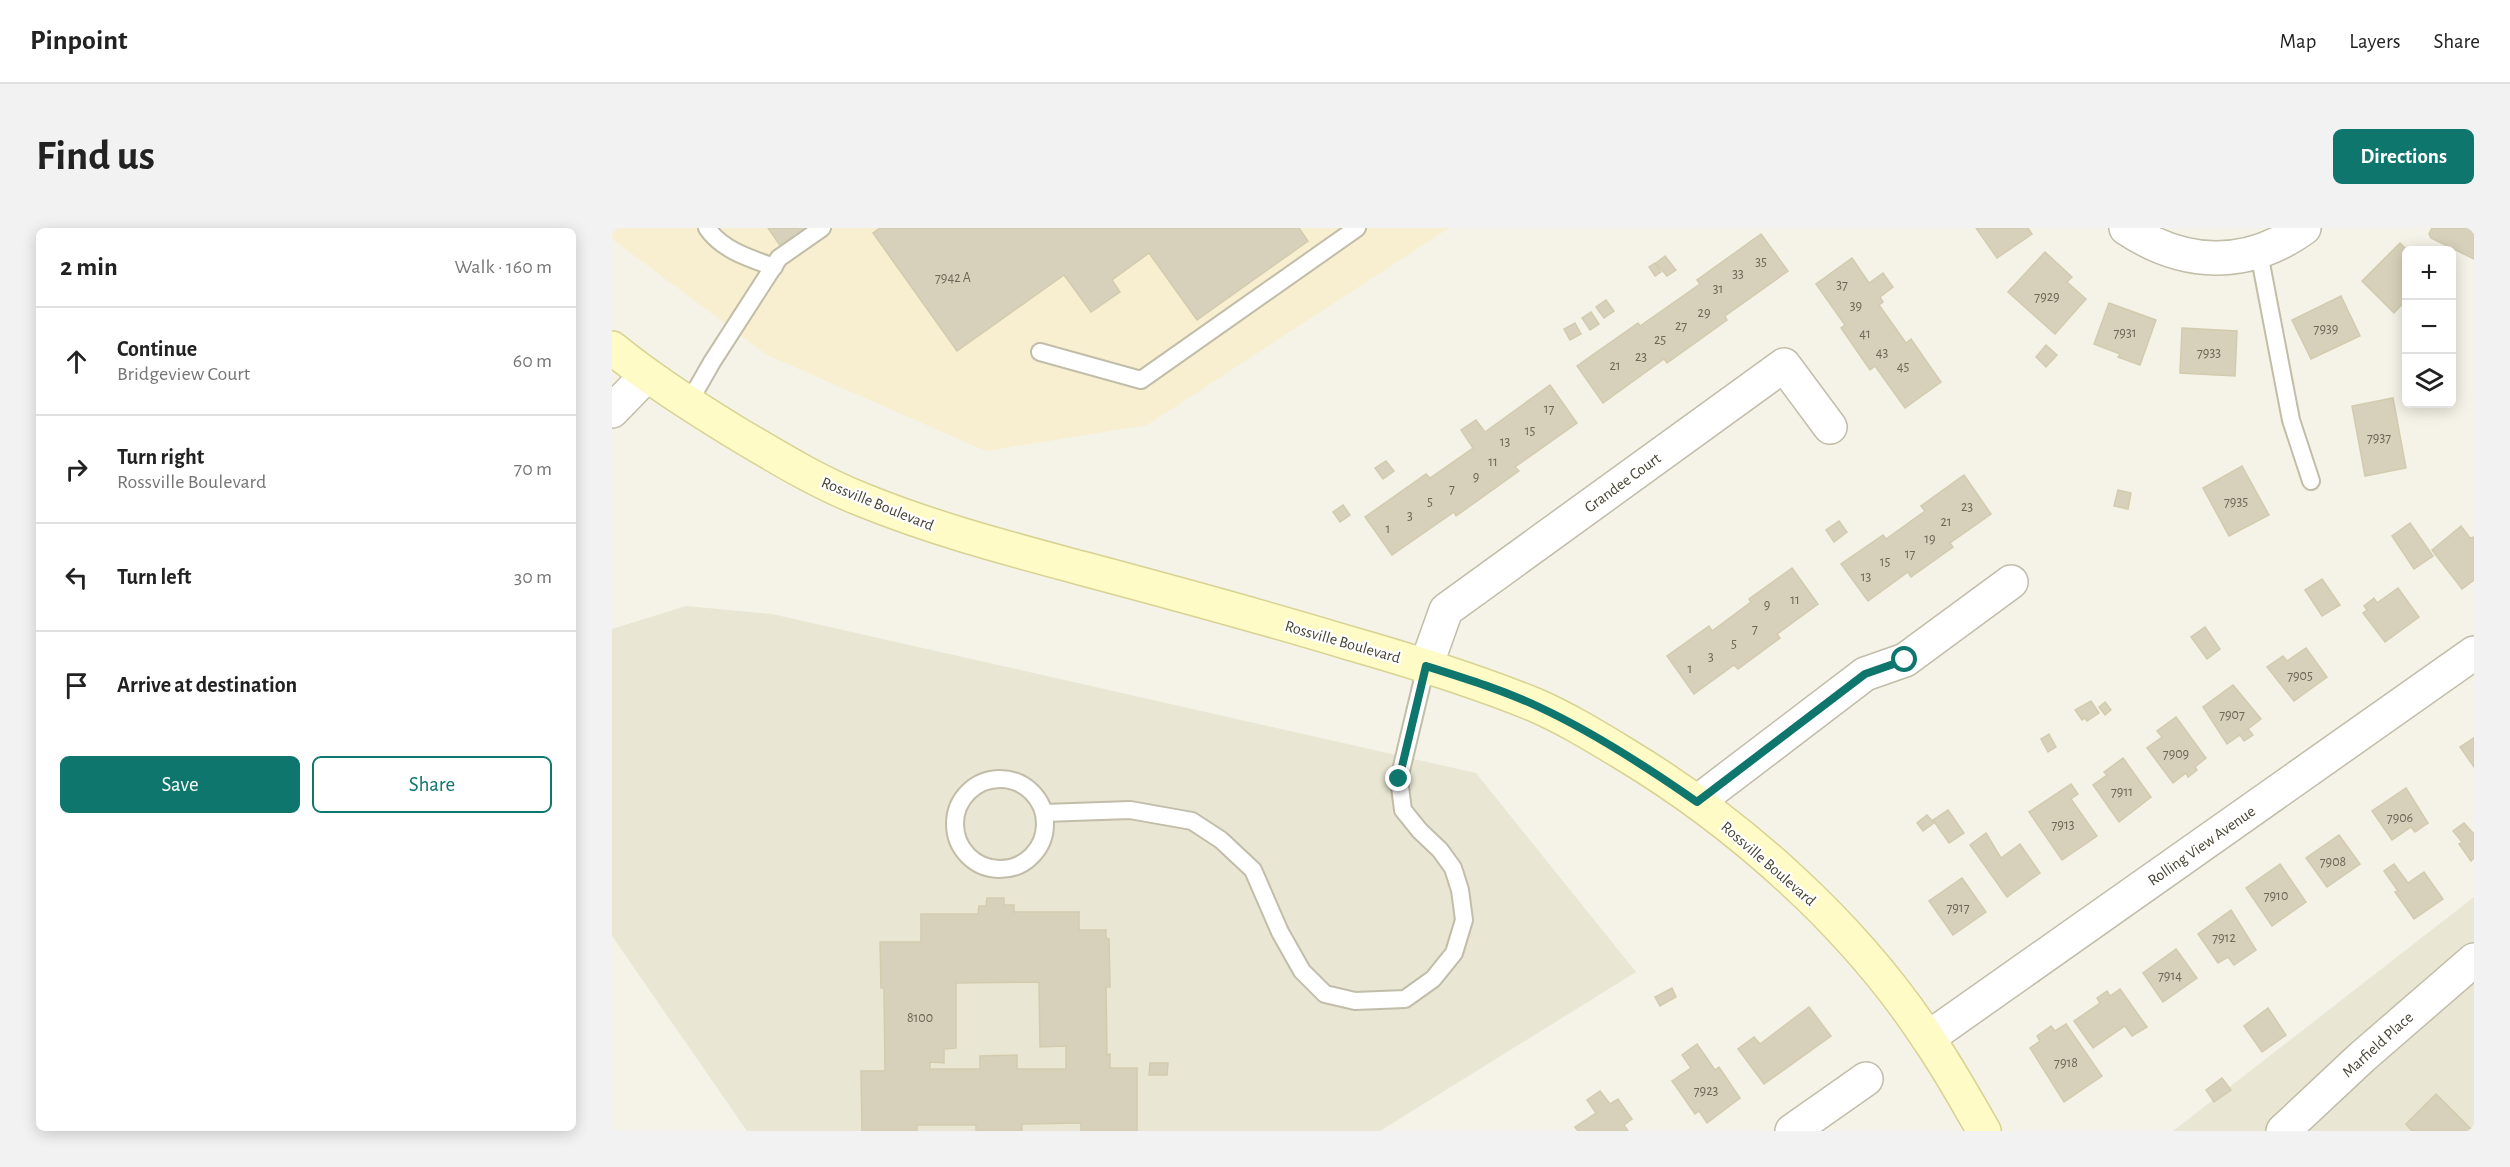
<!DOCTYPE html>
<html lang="en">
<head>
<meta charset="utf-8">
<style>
  body { margin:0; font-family:"Alegreya Sans",sans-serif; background:#f2f2f2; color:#222 }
  .controls { position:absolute; right:18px; top:18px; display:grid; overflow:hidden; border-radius:9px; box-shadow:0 3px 15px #0003 }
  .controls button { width:54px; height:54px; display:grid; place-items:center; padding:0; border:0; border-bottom:2px solid #e0e0e0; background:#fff; color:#222; font:30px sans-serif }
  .stop { position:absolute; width:18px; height:18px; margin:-14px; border:4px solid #0f766e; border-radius:50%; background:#fff }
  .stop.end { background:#0f766e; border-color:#fff; box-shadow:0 2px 6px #0008 }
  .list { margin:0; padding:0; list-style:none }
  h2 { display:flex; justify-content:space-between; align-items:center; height:78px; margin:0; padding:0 24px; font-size:26px }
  h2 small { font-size:20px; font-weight:400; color:#767676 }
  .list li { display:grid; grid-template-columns:39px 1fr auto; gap:18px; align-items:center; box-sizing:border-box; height:108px; padding:0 24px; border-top:2px solid #e0e0e0 }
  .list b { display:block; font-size:22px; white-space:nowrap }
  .list p { margin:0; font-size:20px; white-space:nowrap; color:#767676 }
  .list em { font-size:20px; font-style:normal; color:#767676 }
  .actions { display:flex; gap:12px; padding:18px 24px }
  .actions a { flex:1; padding:14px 0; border:2px solid #0f766e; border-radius:9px; text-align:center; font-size:21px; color:#0f766e }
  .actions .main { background:#0f766e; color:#fff }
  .icon { flex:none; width:33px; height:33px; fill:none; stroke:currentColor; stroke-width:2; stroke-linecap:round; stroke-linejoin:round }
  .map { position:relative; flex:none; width:1862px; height:903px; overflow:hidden; border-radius:9px }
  header { display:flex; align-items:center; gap:36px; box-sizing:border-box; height:84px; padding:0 30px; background:#fff; border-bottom:2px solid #e0e0e0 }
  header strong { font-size:28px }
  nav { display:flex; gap:33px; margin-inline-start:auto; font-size:21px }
  .intro { display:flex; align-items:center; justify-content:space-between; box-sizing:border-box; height:144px; padding:0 36px }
  h1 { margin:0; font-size:42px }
  .button { padding:15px 27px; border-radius:9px; background:#0f766e; color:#fff; font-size:21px; font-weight:700 }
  main { display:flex; gap:36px; padding:0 36px }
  aside { flex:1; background:#fff; border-radius:9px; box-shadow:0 3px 15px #0003 }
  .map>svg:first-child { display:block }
  .residential { fill:#e9e6d4 }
  .commercial { fill:#f8eed0 }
  .building { fill:#d7d1bb; stroke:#d3cbae; stroke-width:1.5; fill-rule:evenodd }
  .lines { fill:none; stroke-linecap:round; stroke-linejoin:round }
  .lane-casing { stroke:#c1bda8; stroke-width:20 }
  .street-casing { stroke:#c1bda8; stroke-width:36 }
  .secondary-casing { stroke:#d8d293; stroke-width:36 }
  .lane { stroke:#fff; stroke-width:16 }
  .street { stroke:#fff; stroke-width:33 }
  .secondary { stroke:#fffbc6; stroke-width:33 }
  .route { stroke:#0f766e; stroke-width:8 }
  .labels { text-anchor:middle; stroke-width:4.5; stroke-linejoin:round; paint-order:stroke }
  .number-label { font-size:14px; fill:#6c6756 }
  .street-label { font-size:16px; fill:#484435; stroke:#fff }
</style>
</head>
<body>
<header>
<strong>Pinpoint</strong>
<nav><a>Map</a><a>Layers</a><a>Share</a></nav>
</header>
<div class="intro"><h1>Find us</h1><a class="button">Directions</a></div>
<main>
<aside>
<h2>2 min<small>Walk · 160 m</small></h2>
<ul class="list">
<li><svg class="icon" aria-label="ahead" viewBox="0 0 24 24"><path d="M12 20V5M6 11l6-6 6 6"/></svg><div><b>Continue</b><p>Bridgeview Court</p></div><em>60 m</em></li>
<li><svg class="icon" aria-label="right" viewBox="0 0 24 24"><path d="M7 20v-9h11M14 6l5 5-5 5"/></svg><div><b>Turn right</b><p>Rossville Boulevard</p></div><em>70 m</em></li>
<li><svg class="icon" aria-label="left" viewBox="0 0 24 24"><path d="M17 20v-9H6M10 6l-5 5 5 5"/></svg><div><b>Turn left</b></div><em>30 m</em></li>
<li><svg class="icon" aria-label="arrive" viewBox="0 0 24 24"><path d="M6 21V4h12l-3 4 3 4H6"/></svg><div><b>Arrive at destination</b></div></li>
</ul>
<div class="actions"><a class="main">Save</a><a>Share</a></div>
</aside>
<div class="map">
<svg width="1862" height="903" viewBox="0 0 1862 903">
  <rect width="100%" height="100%" fill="#f5f3e7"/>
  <g class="residential">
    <polygon points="74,378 160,386 864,545 1024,744 768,903 135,903 0,708 0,401"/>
    <polygon points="1862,669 1862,903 1561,903"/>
  </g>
  <polygon class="commercial" points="0,0 837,0 535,197 374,223 155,127 4,14 0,10"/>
  <g class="building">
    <polygon points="156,0 196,0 169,19"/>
    <polygon points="268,0 687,0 696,13 585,92 537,25 500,52 508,64 479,84 452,47 345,123 261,5"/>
    <polygon points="1364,0 1416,0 1420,6 1385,30"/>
    <polygon points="1820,0 1862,0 1862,31 1819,10 1817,6"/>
    <polygon points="1149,6 1176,43 1113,88 1115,92 1055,135 1052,131 991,175 965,138 1026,95 1028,98 1088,56 1085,52"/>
    <polygon points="1788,15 1795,22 1794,72 1782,85 1750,53"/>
    <polygon points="1433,24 1460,49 1455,54 1474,71 1443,106 1396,64"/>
    <polygon points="1053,28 1064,42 1055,48 1044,35"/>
    <polygon points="1240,30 1257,55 1271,45 1281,59 1268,69 1271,74 1267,77 1294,115 1299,111 1329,154 1293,180 1263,138 1258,142 1229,100 1233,97 1204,56"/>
    <polygon points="1043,35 1049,44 1043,48 1037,39"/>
    <polygon points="1729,68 1748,108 1699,131 1680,92"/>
    <polygon points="994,72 1002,83 992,90 984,79"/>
    <polygon points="1497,75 1544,92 1528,137 1506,129 1508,126 1482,116"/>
    <polygon points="979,84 987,96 978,102 970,90"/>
    <polygon points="963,95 969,106 958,112 952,101"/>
    <polygon points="1570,100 1625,103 1623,148 1568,145"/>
    <polygon points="1434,117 1445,127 1434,139 1424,129"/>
    <polygon points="938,157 965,195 903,239 907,243 844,288 842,284 780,327 753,289 814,246 818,250 861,220 849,202 864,192 873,204"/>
    <polygon points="1781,170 1794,240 1753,248 1740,178"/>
    <polygon points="774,233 782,243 771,251 763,240"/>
    <polygon points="1630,238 1657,287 1617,308 1591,260"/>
    <polygon points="1352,247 1379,286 1338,315 1341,319 1299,349 1296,344 1256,373 1229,336 1271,307 1274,311 1313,283 1309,278"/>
    <polygon points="1506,262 1519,265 1516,281 1502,278"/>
    <polygon points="731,277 738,287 728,294 721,284"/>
    <polygon points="1227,293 1235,304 1222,314 1214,302"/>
    <polygon points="1798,295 1821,328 1802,341 1780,308"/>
    <polygon points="1849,298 1858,310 1862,309 1862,352 1850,361 1820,322"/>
    <polygon points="1180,340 1206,376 1165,406 1168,410 1126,441 1122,437 1082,466 1055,428 1097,398 1100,403 1139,374 1137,371"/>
    <polygon points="1710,351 1728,377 1710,388 1693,362"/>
    <polygon points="1786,360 1807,389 1773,414 1751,385 1755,382 1752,378 1762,370 1765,375"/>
    <polygon points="1593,399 1608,421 1595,431 1579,409"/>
    <polygon points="1694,420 1715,449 1682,473 1655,439 1671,428 1675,433"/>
    <polygon points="1621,457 1649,491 1636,501 1641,507 1632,513 1628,507 1615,516 1591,479"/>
    <polygon points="1479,473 1487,485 1475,493 1473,490 1470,492 1463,482"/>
    <polygon points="1493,474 1499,482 1493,487 1487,479"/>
    <polygon points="1564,489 1594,530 1583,539 1585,542 1576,549 1574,545 1561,555 1535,520 1550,509 1545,503"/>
    <polygon points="1437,506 1444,519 1436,524 1429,511"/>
    <polygon points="1862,510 1862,539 1848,519"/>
    <polygon points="1511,530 1539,569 1507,594 1481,557 1495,547 1492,544"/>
    <polygon points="1459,556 1466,566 1459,571 1485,608 1450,632 1417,584"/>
    <polygon points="1794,560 1816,595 1803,604 1799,599 1780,612 1760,583"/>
    <polygon points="1336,582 1352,605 1337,615 1321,592"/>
    <polygon points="1315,587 1322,595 1311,603 1305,595"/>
    <polygon points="1852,595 1862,606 1862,630 1859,633 1847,616 1850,614 1841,603"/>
    <polygon points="1374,605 1389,630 1408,616 1428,645 1395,669 1358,617"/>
    <polygon points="1727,607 1748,636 1715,659 1694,630"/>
    <polygon points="1668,636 1694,674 1660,698 1634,660"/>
    <polygon points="1782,636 1796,655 1812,644 1831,671 1802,691 1783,664 1786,663 1772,643"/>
    <polygon points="1350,650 1374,684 1341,707 1317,673"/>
    <path d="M375 670H392V677H402V684H467V702H494V710L497 711 498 759H494L495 827 498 826V840H525V903H469V895L410 896V903H364V897H305V903H250L249 843H273L272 760H269L268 714H309V686H366L367 678H374ZM427 754 428 819 454 818V841H405V827L368 828V841H318V834L332 835V821L344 820V755Z"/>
    <polygon points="1619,682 1644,722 1622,737 1616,729 1606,735 1586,706"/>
    <polygon points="1564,721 1585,750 1551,774 1531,745"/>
    <polygon points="1060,760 1064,769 1048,778 1043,769"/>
    <polygon points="1508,761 1535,799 1520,808 1513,798 1481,820 1462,793 1488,775 1485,770 1495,763 1498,768"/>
    <polygon points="1197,779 1219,808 1152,856 1126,821 1142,809 1148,816"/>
    <polygon points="1656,780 1674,807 1650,824 1632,798"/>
    <polygon points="1454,796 1490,848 1452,874 1418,820 1428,813 1425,808 1439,798 1443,803"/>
    <polygon points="1085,816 1103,842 1107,839 1128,870 1095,895 1087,883 1083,886 1060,853 1079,840 1070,827"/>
    <polygon points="538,835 556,835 555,847 537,847"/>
    <polygon points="1610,850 1619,862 1602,874 1594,862"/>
    <polygon points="988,863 998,876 1006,871 1020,891 1012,897 1016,903 966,903 963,899 984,885 975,872"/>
    <polygon points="1824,866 1861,903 1800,903 1794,896"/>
  </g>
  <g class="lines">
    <defs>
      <g id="lane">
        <path d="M95 0C110 22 137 30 162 39"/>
        <polyline points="1647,25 1679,192 1699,253"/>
        <polyline points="428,124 529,152 745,0"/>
        <polyline points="76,176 100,134 167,30 210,0"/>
        <circle cx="388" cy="596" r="45"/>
        <polyline points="432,585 518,582 580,593 609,612 641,642 668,704 690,743 713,766 743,773 793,771 821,751 842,725 852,692 848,662 841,640 828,622 808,603 791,582 787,551 814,438"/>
      </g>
      <g id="street">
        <path d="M1514 0C1572 39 1635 41 1692 0"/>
        <polyline points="0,183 34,148"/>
        <polyline points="814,438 834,382 1172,137 1218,199"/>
        <polyline points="1085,574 1253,446 1293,432 1399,354"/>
        <polyline points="1316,810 1862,425"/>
        <polyline points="1180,903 1254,851"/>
        <polyline points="1671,903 1750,829 1862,732"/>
      </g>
      <path id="secondary" d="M0 120C38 151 79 177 121 203 163 228 205 254 251 272 322 301 395 320 469 340 559 364 648 388 737 415 800 433 862 452 923 477 953 490 981 507 1009 524 1126 594 1242 697 1317 812 1337 841 1354 872 1372 903"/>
    </defs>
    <use href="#lane" class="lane-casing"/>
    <use href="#street" class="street-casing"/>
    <use href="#secondary" class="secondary-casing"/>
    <use href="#lane" class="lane"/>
    <use href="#street" class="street"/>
    <use href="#secondary" class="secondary"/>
  </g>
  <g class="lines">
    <path class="route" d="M787 551 814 438C852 450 891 462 927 479 983 505 1035 539 1085 574L1253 446 1293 432"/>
  </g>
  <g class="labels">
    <g class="number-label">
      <text x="1149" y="38">35</text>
      <text x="1126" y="50">33</text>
      <text x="341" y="54">7942 A</text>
      <text x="1230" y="61">37</text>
      <text x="1106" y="65">31</text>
      <text x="1435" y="73">7929</text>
      <text x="1244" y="82">39</text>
      <text x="1092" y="89">29</text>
      <text x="1069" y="102">27</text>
      <text x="1714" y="105">7939</text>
      <text x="1513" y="109">7931</text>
      <text x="1253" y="110">41</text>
      <text x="1048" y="116">25</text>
      <text x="1270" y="129">43</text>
      <text x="1597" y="129">7933</text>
      <text x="1029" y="133">23</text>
      <text x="1003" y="142">21</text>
      <text x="1291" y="143">45</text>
      <text x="937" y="185">17</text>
      <text x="918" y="207">15</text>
      <text x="1767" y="214">7937</text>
      <text x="893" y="218">13</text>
      <text x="881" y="238">11</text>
      <text x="864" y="253">9</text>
      <text x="840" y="265">7</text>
      <text x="818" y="278">5</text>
      <text x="1624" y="278">7935</text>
      <text x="1355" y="283">23</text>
      <text x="798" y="292">3</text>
      <text x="1334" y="298">21</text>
      <text x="776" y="305">1</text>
      <text x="1318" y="315">19</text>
      <text x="1298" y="330">17</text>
      <text x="1273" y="338">15</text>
      <text x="1254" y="353">13</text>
      <text x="1183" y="376">11</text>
      <text x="1155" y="381">9</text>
      <text x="1143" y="405">7</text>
      <text x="1122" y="420">5</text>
      <text x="1099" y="433">3</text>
      <text x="1078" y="445">1</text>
      <text x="1688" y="452">7905</text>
      <text x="1620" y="491">7907</text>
      <text x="1564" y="530">7909</text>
      <text x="1510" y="568">7911</text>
      <text x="1788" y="594">7906</text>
      <text x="1451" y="601">7913</text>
      <text x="1721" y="638">7908</text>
      <text x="1664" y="672">7910</text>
      <text x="1346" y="684">7917</text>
      <text x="1612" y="714">7912</text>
      <text x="1558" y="752">7914</text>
      <text x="308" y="794">8100</text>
      <text x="1454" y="839">7918</text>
      <text x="1094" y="867">7923</text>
    </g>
    <g class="street-label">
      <text transform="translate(1010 254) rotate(-36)" y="6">Grandee Court</text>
      <text transform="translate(266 275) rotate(22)" y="6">Rossville Boulevard</text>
      <text transform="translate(731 413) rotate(16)" y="6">Rossville Boulevard</text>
      <text transform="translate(1589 617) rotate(-35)" y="6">Rolling View Avenue</text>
      <text transform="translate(1157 635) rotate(41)" y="6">Rossville Boulevard</text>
      <text transform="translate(1765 816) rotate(-42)" y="6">Marfield Place</text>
    </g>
  </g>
</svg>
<div class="controls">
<button>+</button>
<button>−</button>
<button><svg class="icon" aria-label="layers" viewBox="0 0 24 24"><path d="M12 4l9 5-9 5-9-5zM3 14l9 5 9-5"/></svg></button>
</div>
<div class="stop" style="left:1293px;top:432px"></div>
<div class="stop end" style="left:787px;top:551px"></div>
</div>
</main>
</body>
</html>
